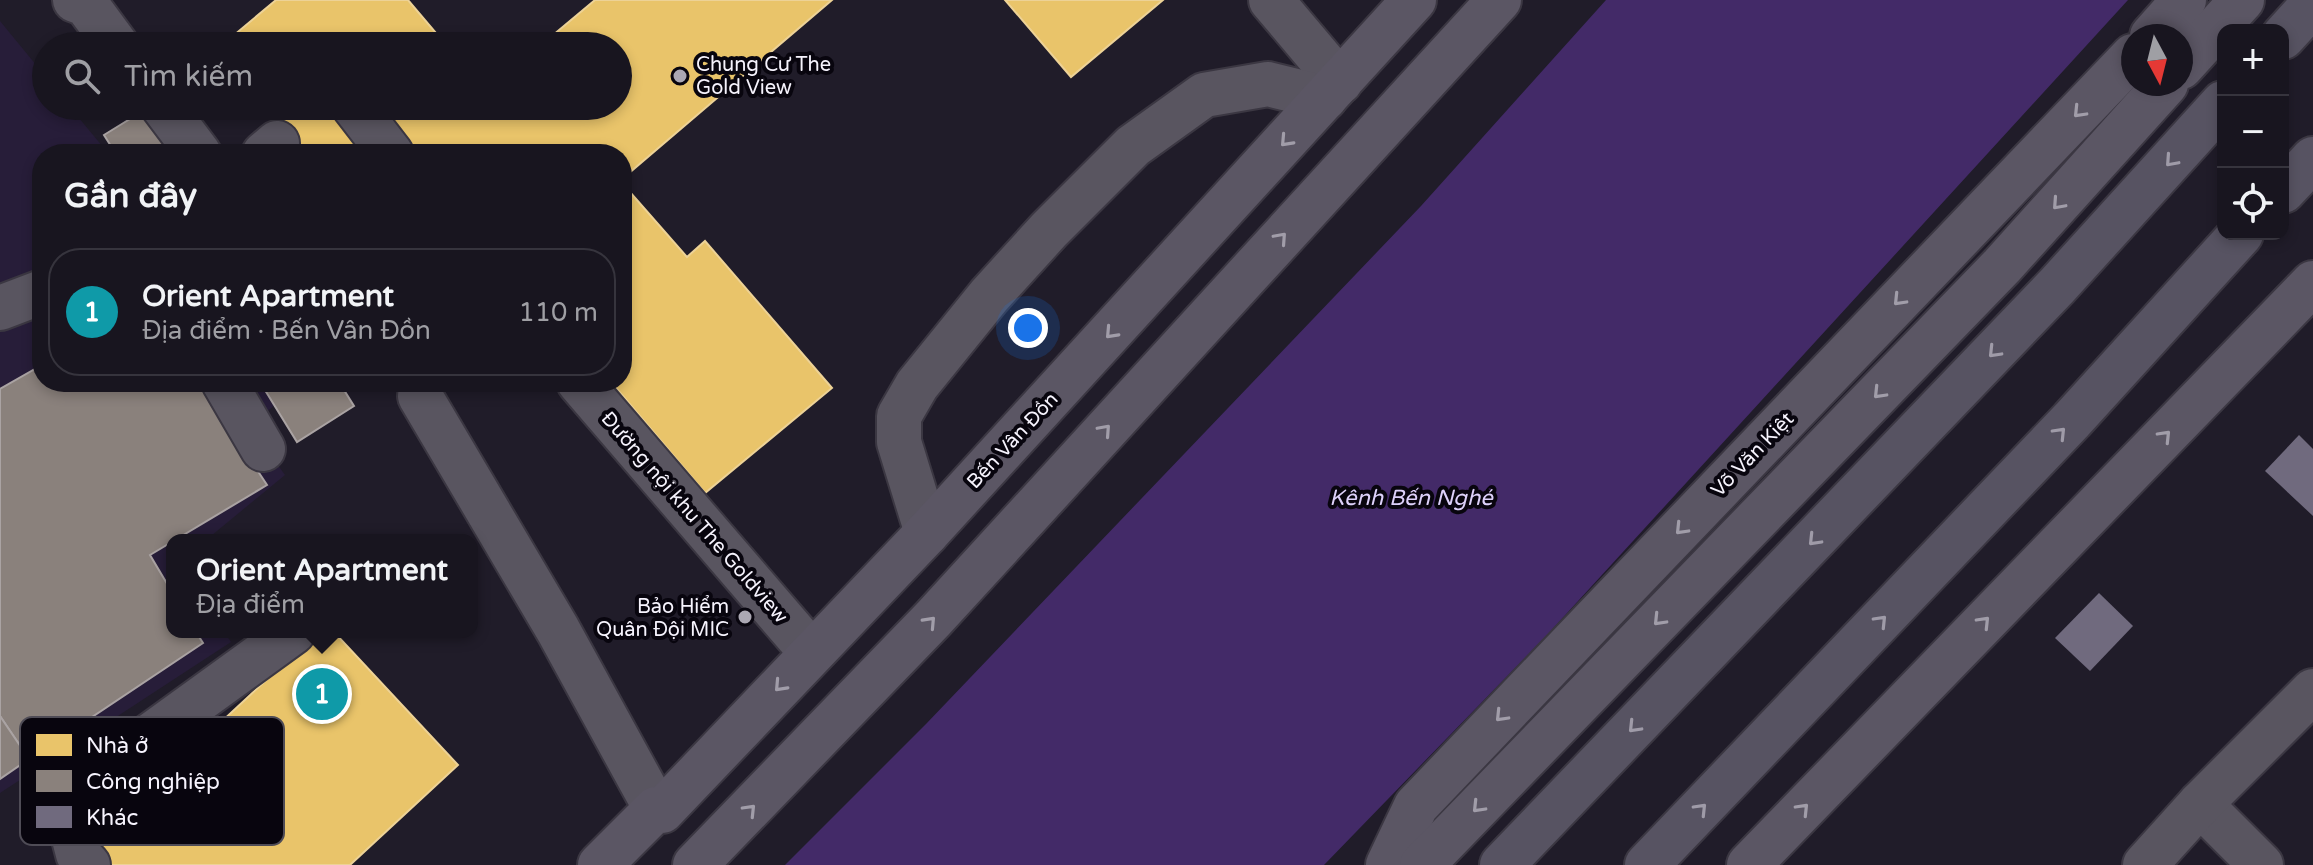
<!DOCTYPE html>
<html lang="vi">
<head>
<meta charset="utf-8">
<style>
  body { margin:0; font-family:"Varela Round",sans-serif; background:#25222c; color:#f1f3f6 }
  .controls { position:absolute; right:24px; top:24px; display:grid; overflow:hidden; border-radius:16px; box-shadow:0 4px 12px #0003 }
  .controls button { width:72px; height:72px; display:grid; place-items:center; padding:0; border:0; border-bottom:2px solid #36343d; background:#18151f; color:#f1f3f6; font:40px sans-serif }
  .compass { position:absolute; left:2121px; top:24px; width:72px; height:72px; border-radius:50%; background:#18151f; box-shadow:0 4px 12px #0003; rotate:173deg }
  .you { position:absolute; left:1028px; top:328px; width:28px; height:28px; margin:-20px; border:6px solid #fff; border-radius:50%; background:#1a73e8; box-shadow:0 0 0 12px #1a73e833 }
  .badge { display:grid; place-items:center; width:52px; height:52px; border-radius:50%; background:#aba8b3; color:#fff; font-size:26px; font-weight:700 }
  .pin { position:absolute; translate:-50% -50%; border:4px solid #fff; box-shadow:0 2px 8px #0006 }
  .popup { position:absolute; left:166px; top:534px; width:312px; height:104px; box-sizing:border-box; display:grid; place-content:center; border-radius:16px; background:#18151f; filter:drop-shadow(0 2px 6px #0005); font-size:26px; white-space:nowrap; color:#9f9fa4 }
  .popup b { font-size:30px; color:#f1f3f6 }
  .popup::after { content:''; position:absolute; left:50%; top:100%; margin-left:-16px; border:16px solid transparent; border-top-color:#18151f }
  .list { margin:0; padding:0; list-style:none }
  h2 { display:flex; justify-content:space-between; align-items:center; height:104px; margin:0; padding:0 32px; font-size:34px }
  h2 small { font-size:26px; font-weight:400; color:#9f9fa4 }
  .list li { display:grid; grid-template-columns:52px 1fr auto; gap:24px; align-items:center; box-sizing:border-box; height:128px; margin:0 16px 16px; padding:0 16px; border:2px solid #36343d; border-radius:32px }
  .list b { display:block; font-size:30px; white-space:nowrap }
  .list p { margin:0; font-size:26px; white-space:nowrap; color:#9f9fa4 }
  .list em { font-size:26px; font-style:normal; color:#9f9fa4 }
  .icon { flex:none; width:44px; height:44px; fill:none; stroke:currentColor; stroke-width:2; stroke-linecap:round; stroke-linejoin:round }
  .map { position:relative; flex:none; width:2313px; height:865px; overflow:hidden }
  .search { position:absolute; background:#18151f; box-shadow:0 4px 12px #0003; left:32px; top:32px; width:600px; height:88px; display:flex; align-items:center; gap:20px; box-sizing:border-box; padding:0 28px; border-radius:44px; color:#9f9fa4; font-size:30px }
  .panel { position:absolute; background:#18151f; box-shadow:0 4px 12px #0003; left:32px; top:144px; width:600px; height:248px; border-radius:32px }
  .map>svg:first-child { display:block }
  .built { fill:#271d39 }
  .water { fill:#432a68 }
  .homes { fill:#e9c46a; stroke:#edd296; stroke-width:2 }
  .industry { fill:#8a817c; stroke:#aaa3a3; stroke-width:2 }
  .building { fill:#706a7e }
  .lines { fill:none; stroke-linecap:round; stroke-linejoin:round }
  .minor-casing { stroke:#3b3742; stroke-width:48 }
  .major-casing { stroke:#3b3742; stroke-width:48 }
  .highway-casing { stroke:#3b3742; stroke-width:48 }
  .minor { stroke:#595560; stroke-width:44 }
  .major { stroke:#5b5664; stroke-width:44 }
  .highway { stroke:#575362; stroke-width:44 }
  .oneway { stroke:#a19da9 }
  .oneway2 { stroke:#9f9ba8 }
  .poi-dot { fill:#aba8b3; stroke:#08050e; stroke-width:3 }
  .labels { text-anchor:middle; stroke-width:8; stroke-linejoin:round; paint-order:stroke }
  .poi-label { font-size:20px; fill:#f6f3fd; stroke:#08050e; text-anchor:start }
  .street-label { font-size:20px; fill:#f6f3fd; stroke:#08050e }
  .water-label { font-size:22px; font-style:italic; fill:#ddd1fa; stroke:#08050e }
  .key { fill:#08050e; stroke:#4f4c56; stroke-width:2 }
  .key-label { font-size:22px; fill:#f6f3fd }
</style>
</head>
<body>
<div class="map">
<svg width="2313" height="865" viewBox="0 0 2313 865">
  <rect width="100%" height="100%" fill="#201c29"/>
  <polygon class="built" points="0,21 46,77 46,106 69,106 108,153 179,106 207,154 42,154 42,382 302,382 250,426 285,475 206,540 172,540 172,632 224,632 231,642 0,793"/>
  <polygon class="water" points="1606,0 2128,0 1547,635 1324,865 785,865 926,724 1421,206"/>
  <g class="homes">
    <polygon points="276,0 408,0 447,46 221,46"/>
    <polygon points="595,0 832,0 622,179 622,154 301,154 261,106 618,106 618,46 540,46"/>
    <polygon points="1005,0 1163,0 1071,77"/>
    <polygon points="622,183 687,257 705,241 832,388 705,493 611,382 622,382"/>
    <polygon points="318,632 334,632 458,765 350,865 111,865 91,843"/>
  </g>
  <g class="industry">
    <polygon points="151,106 195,154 116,154 104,135"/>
    <polygon points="42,365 42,382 199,382 267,485 150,555 172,592 172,632 196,632 203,643 29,759 0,716 0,389"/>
    <polygon points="260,382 339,382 354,406 297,442"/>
    <polygon points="0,716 29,759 0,779"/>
  </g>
  <g class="building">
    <polygon points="2299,435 2313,449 2313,516 2265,471"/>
    <polygon points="2099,593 2133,626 2090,671 2055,638"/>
  </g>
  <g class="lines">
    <defs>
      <g id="minor">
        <polyline points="75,0 86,4 117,46"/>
        <polyline points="1271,0 1340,82"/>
        <polyline points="163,106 199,154"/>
        <polyline points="354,106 391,154"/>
        <polyline points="264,154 277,143"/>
        <polyline points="0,308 42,292"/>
        <polyline points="224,382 263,449"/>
        <polyline points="579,382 811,652"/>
        <polyline points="420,396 558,630 656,809"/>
        <polyline points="927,533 899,442 899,416 917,385 989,296 1049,230 1133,146 1204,95 1268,84 1325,98"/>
        <polyline points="2200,804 2261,865"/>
        <polyline points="88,865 78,854 72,831 93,777 293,632"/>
        <polyline points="2145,865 2200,804 2313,691"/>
      </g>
      <g id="major">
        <polyline points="2152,36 2184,0"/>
        <polyline points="2181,67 2242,0"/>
        <polyline points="600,865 656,809 662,811 927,533 1414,0"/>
        <polyline points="695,865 933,619 1499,0"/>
        <polyline points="1388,865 1416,806 2133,56"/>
        <polyline points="1422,865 2002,266 2166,84"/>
        <polyline points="1749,865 2313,283"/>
      </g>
      <g id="highway">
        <polyline points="2283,37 2313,4"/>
        <polyline points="2283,191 2313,159"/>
        <polyline points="1502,865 2057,286 2223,103"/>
        <polyline points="1647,865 2072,420 2241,234"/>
      </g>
    </defs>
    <use href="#minor" class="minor-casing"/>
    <use href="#major" class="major-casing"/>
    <use href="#highway" class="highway-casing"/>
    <use href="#minor" class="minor"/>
    <use href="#major" class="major"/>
    <use href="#highway" class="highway"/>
  </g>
  <defs><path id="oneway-chevron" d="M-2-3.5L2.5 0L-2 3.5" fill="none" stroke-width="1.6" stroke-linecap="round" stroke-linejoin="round" transform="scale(2)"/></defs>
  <g class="oneway">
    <use href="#oneway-chevron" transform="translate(2079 112) rotate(134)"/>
    <use href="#oneway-chevron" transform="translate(1286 141) rotate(133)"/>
    <use href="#oneway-chevron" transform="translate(2058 204) rotate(132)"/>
    <use href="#oneway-chevron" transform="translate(1281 238) rotate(-48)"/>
    <use href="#oneway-chevron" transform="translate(1899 300) rotate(134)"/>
    <use href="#oneway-chevron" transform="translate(1111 333) rotate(133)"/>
    <use href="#oneway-chevron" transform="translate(1879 393) rotate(134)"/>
    <use href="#oneway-chevron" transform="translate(1105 430) rotate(-48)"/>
    <use href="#oneway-chevron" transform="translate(2165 436) rotate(-46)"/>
    <use href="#oneway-chevron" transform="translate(1681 529) rotate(134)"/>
    <use href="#oneway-chevron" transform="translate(1659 620) rotate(134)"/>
    <use href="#oneway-chevron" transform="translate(930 622) rotate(-47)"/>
    <use href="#oneway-chevron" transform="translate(1984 622) rotate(-46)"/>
    <use href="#oneway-chevron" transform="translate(780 686) rotate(133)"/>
    <use href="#oneway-chevron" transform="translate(1501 716) rotate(134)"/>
    <use href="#oneway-chevron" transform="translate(1478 807) rotate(134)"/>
    <use href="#oneway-chevron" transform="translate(1803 809) rotate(-46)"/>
    <use href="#oneway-chevron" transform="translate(750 810) rotate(-46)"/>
  </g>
  <g class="oneway2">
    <use href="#oneway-chevron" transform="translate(2171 161) rotate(132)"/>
    <use href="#oneway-chevron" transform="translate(1994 352) rotate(134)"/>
    <use href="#oneway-chevron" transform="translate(2060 433) rotate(-46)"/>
    <use href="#oneway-chevron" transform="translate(1814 540) rotate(134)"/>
    <use href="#oneway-chevron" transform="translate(1881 621) rotate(-46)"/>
    <use href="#oneway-chevron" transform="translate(1634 727) rotate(134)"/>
    <use href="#oneway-chevron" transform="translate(1701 809) rotate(-46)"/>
  </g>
  <g class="poi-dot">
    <circle cx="680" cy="76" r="8"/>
    <circle cx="745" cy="617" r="8"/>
  </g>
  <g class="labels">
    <g class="poi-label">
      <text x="696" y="71">Chung Cư The<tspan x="696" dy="23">Gold View</tspan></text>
      <text x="729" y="613" text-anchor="end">Bảo Hiểm<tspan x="729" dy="23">Quân Đội MIC</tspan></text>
    </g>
    <g class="street-label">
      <text transform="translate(1012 440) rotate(-47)" y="7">Bến Vân Đồn</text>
      <text transform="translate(1752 454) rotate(-46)" y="7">Võ Văn Kiệt</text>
      <text transform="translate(695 517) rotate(49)" y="7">Đường nội khu The Goldview</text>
    </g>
    <g class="water-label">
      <text x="1411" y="505">Kênh Bến Nghé</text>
    </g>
  </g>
  <rect x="20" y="717" width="264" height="128" rx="12" class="key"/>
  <rect x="36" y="734" width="36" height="22" fill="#e9c46a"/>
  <rect x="36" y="770" width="36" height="22" fill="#8a817c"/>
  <rect x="36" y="806" width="36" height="22" fill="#706a7e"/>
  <g class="key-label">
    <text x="86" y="753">Nhà ở</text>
    <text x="86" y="789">Công nghiệp</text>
    <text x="86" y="825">Khác</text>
  </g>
</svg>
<div class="controls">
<button>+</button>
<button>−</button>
<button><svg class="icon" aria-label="locate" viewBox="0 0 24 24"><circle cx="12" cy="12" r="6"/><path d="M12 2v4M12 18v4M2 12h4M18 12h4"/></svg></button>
</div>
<svg class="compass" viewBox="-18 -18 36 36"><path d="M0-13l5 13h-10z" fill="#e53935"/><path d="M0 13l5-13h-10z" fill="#9f9fa4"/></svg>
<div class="you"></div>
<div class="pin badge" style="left:322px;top:694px;background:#0f9aa8">1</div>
<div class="popup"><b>Orient Apartment</b>Địa điểm</div>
<div class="search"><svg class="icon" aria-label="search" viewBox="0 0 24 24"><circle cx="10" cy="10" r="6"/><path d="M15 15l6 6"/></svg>Tìm kiếm</div>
<section class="panel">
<h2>Gần đây<small></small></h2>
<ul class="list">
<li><span class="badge" style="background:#0f9aa8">1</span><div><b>Orient Apartment</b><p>Địa điểm · Bến Vân Đồn</p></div><em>110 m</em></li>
</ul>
</section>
</div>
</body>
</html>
